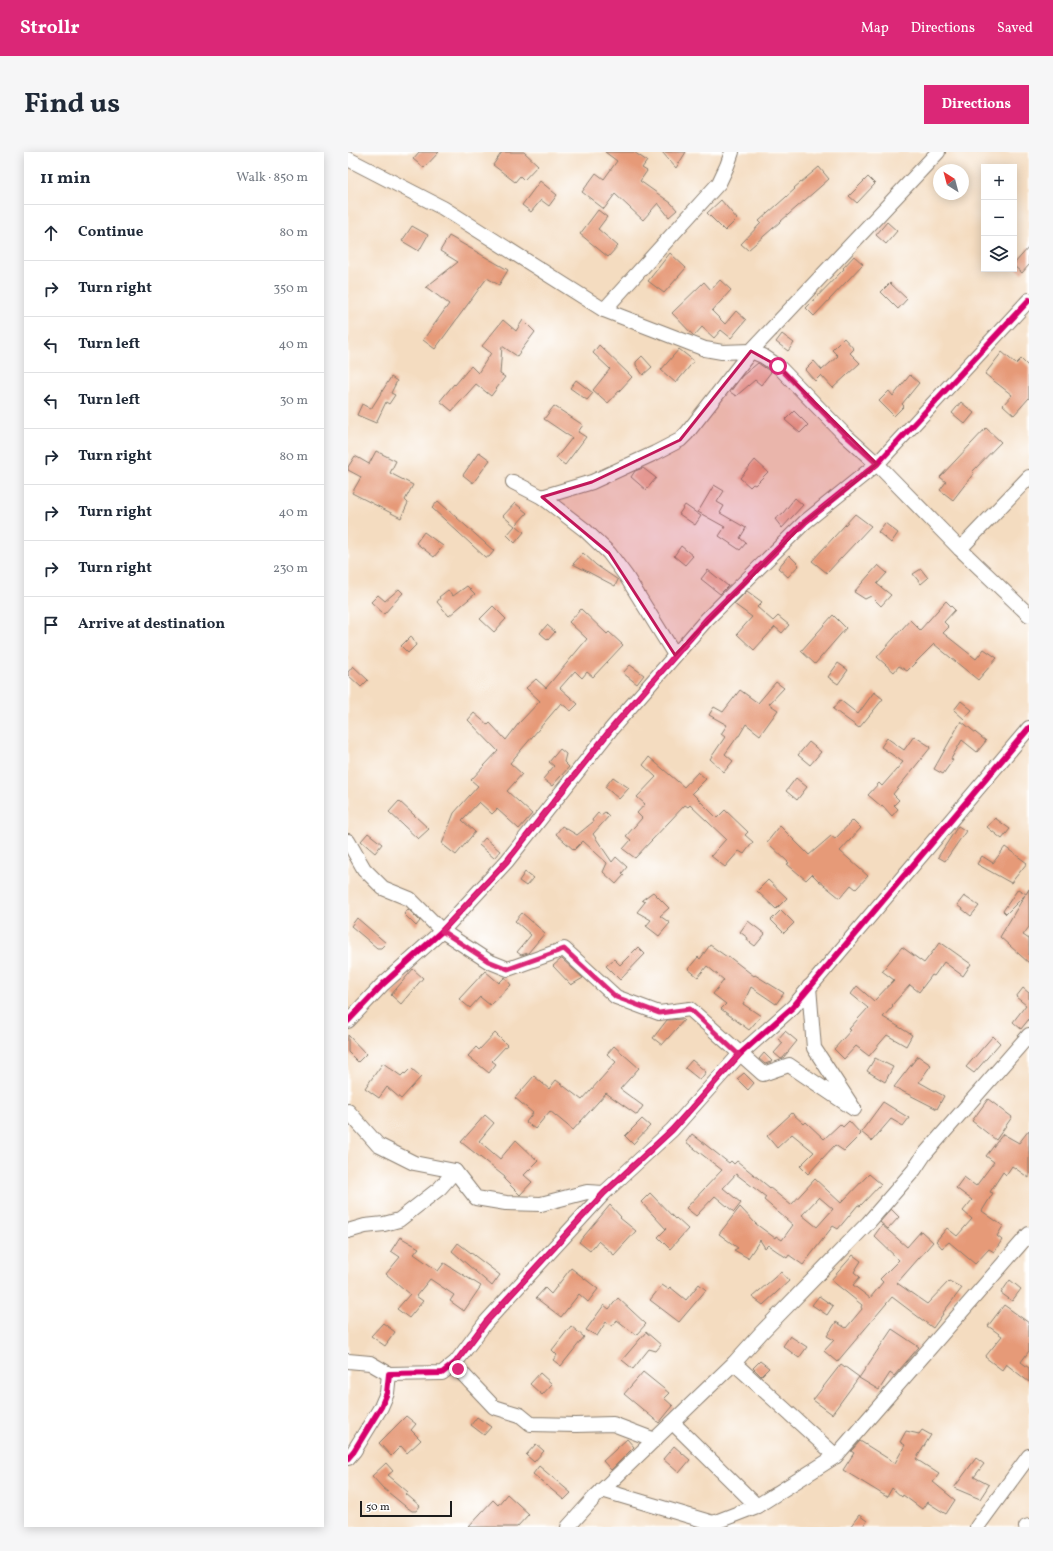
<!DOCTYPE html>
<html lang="en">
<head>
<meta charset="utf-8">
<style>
  body { margin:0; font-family:Vollkorn,serif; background:#f6f6f7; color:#1f2937 }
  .controls { position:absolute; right:12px; top:12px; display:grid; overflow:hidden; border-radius:0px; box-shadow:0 2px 10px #0003 }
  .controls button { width:36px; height:36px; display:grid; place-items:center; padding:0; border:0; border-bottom:1px solid #e0e1e3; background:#fff; color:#1f2937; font:20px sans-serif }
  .compass { position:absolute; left:585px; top:12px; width:36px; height:36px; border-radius:50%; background:#fff; box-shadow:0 2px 10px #0003; rotate:324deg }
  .scale { position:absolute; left:12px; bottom:10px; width:92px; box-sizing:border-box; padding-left:4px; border:2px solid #1c1c1c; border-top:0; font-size:11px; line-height:14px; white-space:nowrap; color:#1c1c1c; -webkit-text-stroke:3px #fff; paint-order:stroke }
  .stop { position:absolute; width:12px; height:12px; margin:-9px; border:3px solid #db2777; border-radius:50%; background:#fff }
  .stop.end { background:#db2777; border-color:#fff; box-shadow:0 1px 4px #0008 }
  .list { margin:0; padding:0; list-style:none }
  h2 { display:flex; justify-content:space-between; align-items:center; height:52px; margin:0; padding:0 16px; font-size:17px }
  h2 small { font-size:13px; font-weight:400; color:#747a83 }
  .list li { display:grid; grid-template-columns:26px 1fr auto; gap:12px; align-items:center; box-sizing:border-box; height:56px; padding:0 16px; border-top:1px solid #e0e1e3 }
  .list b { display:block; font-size:15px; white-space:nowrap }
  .list em { font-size:13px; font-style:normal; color:#747a83 }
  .icon { flex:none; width:22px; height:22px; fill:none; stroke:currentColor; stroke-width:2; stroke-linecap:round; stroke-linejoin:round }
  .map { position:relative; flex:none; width:681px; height:1375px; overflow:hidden; border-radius:0px }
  header { display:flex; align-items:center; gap:24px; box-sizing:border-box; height:56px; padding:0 20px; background:#db2777; color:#fff }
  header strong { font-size:19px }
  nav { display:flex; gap:22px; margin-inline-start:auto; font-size:14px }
  .intro { display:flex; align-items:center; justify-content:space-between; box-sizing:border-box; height:96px; padding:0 24px }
  h1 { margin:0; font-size:28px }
  .button { padding:10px 18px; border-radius:0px; background:#db2777; color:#fff; font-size:14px; font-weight:700 }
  main { display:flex; gap:24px; padding:0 24px }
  aside { flex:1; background:#fff; border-radius:0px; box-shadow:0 2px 10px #0003 }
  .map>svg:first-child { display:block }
  .building { fill:#e69a78; fill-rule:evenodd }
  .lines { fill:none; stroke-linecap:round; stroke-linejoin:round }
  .street-casing { stroke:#887c6e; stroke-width:16 }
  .street { stroke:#fff; stroke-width:14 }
  .cycleway-casing { stroke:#fff; stroke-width:8 }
  .cycleway { stroke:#d6006c; stroke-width:6 }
  .route { stroke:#db2777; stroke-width:5 }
  .marked { fill:#c2185b; fill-opacity:0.2; stroke:#c2185b; stroke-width:3; stroke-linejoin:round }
</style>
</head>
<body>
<header>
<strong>Strollr</strong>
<nav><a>Map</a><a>Directions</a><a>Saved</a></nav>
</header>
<div class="intro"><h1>Find us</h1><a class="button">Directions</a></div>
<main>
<aside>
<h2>11 min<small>Walk · 850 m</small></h2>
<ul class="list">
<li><svg class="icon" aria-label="ahead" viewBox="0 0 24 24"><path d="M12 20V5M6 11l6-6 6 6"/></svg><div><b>Continue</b></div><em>80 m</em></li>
<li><svg class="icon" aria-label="right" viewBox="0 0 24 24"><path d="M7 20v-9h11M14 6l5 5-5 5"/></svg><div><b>Turn right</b></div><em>350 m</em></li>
<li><svg class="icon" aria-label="left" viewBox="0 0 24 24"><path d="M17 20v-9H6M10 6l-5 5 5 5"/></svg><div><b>Turn left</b></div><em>40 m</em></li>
<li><svg class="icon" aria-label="left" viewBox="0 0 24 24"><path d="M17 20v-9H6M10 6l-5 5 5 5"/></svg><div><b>Turn left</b></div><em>30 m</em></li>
<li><svg class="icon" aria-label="right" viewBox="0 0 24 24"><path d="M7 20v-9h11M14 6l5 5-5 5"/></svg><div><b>Turn right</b></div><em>80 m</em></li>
<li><svg class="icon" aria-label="right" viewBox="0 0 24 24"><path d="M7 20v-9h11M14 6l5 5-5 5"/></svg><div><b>Turn right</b></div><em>40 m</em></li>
<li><svg class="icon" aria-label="right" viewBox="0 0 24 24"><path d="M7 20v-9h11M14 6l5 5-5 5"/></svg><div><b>Turn right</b></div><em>230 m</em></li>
<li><svg class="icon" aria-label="arrive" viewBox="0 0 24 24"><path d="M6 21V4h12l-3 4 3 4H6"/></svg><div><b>Arrive at destination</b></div></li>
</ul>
</aside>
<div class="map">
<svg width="681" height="1375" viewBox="0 0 681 1375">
  <rect width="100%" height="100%" fill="#fff"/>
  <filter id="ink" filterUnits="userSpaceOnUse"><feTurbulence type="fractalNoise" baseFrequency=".025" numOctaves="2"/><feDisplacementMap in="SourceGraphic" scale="8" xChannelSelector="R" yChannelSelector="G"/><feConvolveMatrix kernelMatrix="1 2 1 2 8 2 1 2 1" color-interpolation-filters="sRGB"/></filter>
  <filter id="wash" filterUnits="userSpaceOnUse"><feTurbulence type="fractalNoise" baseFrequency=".012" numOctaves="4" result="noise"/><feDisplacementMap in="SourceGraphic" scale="16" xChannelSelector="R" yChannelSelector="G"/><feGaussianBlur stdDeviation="0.9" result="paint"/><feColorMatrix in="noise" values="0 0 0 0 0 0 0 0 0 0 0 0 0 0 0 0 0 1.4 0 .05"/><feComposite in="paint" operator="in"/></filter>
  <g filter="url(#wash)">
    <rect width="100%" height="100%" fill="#f4dcc0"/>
    <g id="blocks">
      <g class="building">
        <polygon points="71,0 91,0 76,16 65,7"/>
        <polygon points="154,0 176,0 190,13 176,28 172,24 167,30 145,13"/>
        <polygon points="257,0 286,0 299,9 294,16 299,19 292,29 323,51 329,58 321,65 310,51 295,68 267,42 256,57 234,40 248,21 256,27 269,9"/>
        <polygon points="314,0 338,0 328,16"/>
        <polygon points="471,15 481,27 400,98 393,92 413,71 411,69 447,37 446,36"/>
        <polygon points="520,25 527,32 509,51 501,44"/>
        <polygon points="192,29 209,43 201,54 193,48 183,60 174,53"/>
        <polygon points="373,48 389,67 377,79 359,61"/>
        <polygon points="250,58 259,65 250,77 270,94 260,105 232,82"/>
        <polygon points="539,70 549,79 538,92 528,83"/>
        <polygon points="64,74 80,83 71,99 54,89"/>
        <polygon points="101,84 160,118 151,133 139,126 87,197 75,188 101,152 78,135 110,110 92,99"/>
        <polygon points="681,95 681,113 674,121 666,114 666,112"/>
        <polygon points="322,101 338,116 316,141 300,129"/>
        <polygon points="506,104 515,112 466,164 458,156 496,117 495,116"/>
        <polygon points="372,128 383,138 364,159 377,172 388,159 398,168 383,186 373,178 366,186 354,175 346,184 324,161 356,130 363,138"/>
        <polygon points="542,131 559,147 550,157 533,140"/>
        <polygon points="155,168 168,179 175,168 187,180 169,204 154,194 152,222 157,225 143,244 128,232 104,259 92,249 106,232 107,233 123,214 130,221 143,201 134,194"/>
        <polygon points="434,182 446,191 440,199 428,190"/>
        <polygon points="496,186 506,197 502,201 512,211 485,236 473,223 467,229 457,218 466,209 474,218 490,204 484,198"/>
        <polygon points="251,193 284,225 260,251 245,238 262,217 245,201"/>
        <polygon points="331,197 346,209 328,231 313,218"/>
        <polygon points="654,200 668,212 673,207 681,215 681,246 666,263 655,253 664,243 637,222"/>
        <polygon points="294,204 304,215 295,223 288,213 288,210"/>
        <polygon points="410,211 423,220 413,233 407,228 388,244 382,240 394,224"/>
        <polygon points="562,223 571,231 554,252 556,254 546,264 531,249 541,239 545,244"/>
        <polygon points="43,225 49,229 43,241 47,243 41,252 38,250 28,271 9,263 14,252 23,257"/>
        <polygon points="228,228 245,241 239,248 222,236"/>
        <polygon points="613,250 626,261 617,272 604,261"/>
        <polygon points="206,254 235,273 230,280 238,285 217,313 208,306 224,286 196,267"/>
        <polygon points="446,259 460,273 452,281 437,268"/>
        <polygon points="638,276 653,290 624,320 626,321 605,348 592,338 598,330 592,325"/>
        <polygon points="28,299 48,309 42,321 65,333 57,348 60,351 53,366 4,341 13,325 0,318 0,315 7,304 21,312"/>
        <polygon points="131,300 142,308 125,331 115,323"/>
        <polygon points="407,308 420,320 407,333 405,332 402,335 392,326"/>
        <polygon points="295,316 308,326 298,338 283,325 287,319"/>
        <polygon points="366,333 376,339 369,350 376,354 372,361 398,376 392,386 398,391 392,398 371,384 377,375 350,360"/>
        <polygon points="447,346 455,353 434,376 427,367 435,361"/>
        <polygon points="90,349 146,399 141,405 137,405 84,356"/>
        <polygon points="167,351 179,361 168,373 176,380 167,391 159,383 167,374 155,364"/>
        <polygon points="337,353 353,364 347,373 331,362"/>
        <polygon points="507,362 523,374 479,421 464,409"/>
        <polygon points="537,371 550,381 543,391 530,380"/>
        <polygon points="76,380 95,394 86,405 68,391"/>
        <polygon points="333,394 345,404 337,413 326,404"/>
        <polygon points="235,401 248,413 270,428 267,434 225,412"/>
        <polygon points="441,403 451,413 440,425 430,416"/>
        <polygon points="530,413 539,421 529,432 543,443 533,454 523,444 517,447 506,440"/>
        <polygon points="573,417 580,426 573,432 565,422"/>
        <polygon points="360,418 380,434 372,442 353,427"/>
        <polygon points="119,434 127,442 101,464 89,450 92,446 91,445 100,438 105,444"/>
        <polygon points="51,437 55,441 36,462 23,450 30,443 37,449"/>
        <polygon points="399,439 414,450 409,455 425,469 430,464 441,473 434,481 427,475 406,498 389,482 404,465 386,452"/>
        <polygon points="598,449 607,458 596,470 601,475 595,481 628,507 636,497 649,506 630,528 586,492 559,519 551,514 546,520 529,505 562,468 572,478"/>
        <polygon points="145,454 158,467 146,480 132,467"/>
        <polygon points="233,457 259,482 261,480 275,493 245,525 239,520 234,526 227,519 212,536 230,552 223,559 213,551 162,611 174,622 159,639 184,662 171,677 149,657 144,662 131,650 114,668 127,680 108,703 94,692 106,661 130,634 123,628 150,599 120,568 126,561 140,573 142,571 158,588 171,571 192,549 178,536 188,527 198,536 239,487 221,470"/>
        <polygon points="485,463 498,476 467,512 453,499"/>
        <polygon points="199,473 207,480 200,488 192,481"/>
        <polygon points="63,484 68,493 60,501 53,494"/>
        <polygon points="490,511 500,518 490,532 480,525"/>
        <polygon points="282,513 296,523 289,532 275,521"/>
        <polygon points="5,514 20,528 13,535 0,523 0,520"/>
        <polygon points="428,530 436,536 421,552 430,558 412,583 398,572 391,584 390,584 377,602 385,609 376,620 362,607 377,585 373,582 379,573 361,563 366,555 375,560 392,538 410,551"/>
        <polygon points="526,540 535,547 511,576 485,557 492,548 510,562"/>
        <polygon points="613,549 624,558 616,567 606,558"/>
        <polygon points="613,569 638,589 629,600 614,588 603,607 605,608 595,622 586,617"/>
        <polygon points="566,584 583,595 545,642 551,648 546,653 550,657 544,664 534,653 533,654 520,643 531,631 534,634 555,610 533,595 539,586 556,598"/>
        <polygon points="461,590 473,600 462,613 450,603"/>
        <polygon points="212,597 218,602 216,610 221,615 204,634 195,627 206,614 201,610"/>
        <polygon points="301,605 336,635 350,620 358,627 344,641 369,666 377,658 400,680 397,683 405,690 396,702 391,699 377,715 363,704 378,687 342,653 340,655 337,653 287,706 275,697 283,688 278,684 294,666 289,661 297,652 289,645 308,625 295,613"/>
        <polygon points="265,625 281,636 271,647 257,635"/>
        <polygon points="448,626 459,635 449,648 438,639"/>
        <polygon points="51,649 81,677 70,687 41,660"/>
        <polygon points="257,660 261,664 245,682 264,710 268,705 279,715 274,721 276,723 268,732 255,720 259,711 235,689 226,698 208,682 214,674 229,683 245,670 244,668 250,661 253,663"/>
        <polygon points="647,666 662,677 654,687 639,675"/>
        <polygon points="505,668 513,676 492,699 520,724 508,737 503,733 492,746 471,729 464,722 458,728 439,712 441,711 419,690 432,674 461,703 483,684 487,687"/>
        <polygon points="610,674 618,679 597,709 590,705"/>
        <polygon points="20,681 34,692 27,701 13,689"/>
        <polygon points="137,686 152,699 146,706 131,693"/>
        <polygon points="657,695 679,711 663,731 629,712 634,704 645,711"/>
        <polygon points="177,720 185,726 178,734 171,729"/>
        <polygon points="420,728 439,746 428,757 409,739"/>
        <polygon points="670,737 678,742 681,737 681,775 675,783 681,787 681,811 652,785 677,743 658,762 655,759"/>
        <polygon points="305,740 321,756 312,764 322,771 311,784 298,774 303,768 289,760 297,750 294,748"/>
        <polygon points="616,744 631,754 623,764 609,753"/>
        <polygon points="60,757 72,769 68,774 56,762"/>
        <polygon points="433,758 446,771 436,781 423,768"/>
        <polygon points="174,761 197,781 180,801 173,803 169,800 183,783 167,769"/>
        <polygon points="9,766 38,791 33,796 29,796 3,774"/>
        <polygon points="400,769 417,782 407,794 399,788 400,786 392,780"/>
        <polygon points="592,790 623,812 615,824 596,810 586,824 584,823 571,840 562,833 544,853 545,854 535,865 564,883 558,894 539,883 521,904 508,894 496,907 486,897 503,878 501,877 520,856 503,842 509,834 526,849 546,828 534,819 554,795 576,811"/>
        <polygon points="362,793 379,805 380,804 406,824 407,823 436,841 428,852 403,835 395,852 413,864 401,878 373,857 378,852 365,842 376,828 359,814 350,825 340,817 350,805 352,807"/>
        <polygon points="290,795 297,802 272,828 258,814 266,807 272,813"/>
        <polygon points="213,807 214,807 235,826 223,833 205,814"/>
        <polygon points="65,817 75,826 53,852 43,843"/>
        <polygon points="137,819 151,831 157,825 163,833 142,853 132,845 122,856 111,847"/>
        <polygon points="675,836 681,841 681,867 673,877 665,870 678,853 668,845"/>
        <polygon points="334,867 336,868 314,893 305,886 319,868"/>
        <polygon points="437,879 449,889 435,906 433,907 426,901 435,891 430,887"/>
        <polygon points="147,881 159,893 144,909 148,912 141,921 120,904 128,895 131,898"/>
        <polygon points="0,883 18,902 10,910 0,900"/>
        <polygon points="645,884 652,891 626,921 618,915"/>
        <polygon points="266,894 291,916 272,937 295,954 289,963 258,941 225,978 202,959 187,977 178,970 185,961 167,946 186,924 201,937 208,928 234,948 268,910 259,902"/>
        <polygon points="416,901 424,909 423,910 417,912 411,907"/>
        <polygon points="570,904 583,913 571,930 596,944 589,957 546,935"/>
        <polygon points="527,906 545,915 537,930 519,919"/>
        <polygon points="344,908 358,920 352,928 337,916"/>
        <polygon points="35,911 53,924 56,921 57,922 63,916 73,925 53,947 39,935 31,946 17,936"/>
        <polygon points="396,921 406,931 400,938 389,927"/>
        <polygon points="640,947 664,965 648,988 624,969"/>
        <polygon points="535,950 561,966 555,974 543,967 524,989 513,980"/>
        <polygon points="444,961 456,972 458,970 476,987 492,972 495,975 501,969 513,982 496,999 487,993 460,1022 452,1014 466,1000 444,982 429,996 419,984"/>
        <polygon points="137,963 146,971 131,989 152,1007 168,988 190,1009 176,1023 184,1030 172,1043 156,1027 157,1025 113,990"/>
        <polygon points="294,967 302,974 285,992 277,984"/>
        <polygon points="681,978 681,1026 664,1014 658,1023 655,1020 642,1040 645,1041 634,1059 655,1074 649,1084 654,1088 646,1100 641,1097 627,1112 601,1090 594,1096 588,1089 599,1076 609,1084 624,1067 615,1059 624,1048 608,1036 616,1025 628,1034 646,1010 638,1004 655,982 671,991"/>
        <path d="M344 982 381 1011 383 1009 386 1012 389 1009 443 1053 467 1027 493 1051 521 1022 533 1032 512 1054 510 1053 490 1077 485 1074 455 1113 441 1103 439 1106 420 1093 417 1096 412 1088 400 1106 386 1098 390 1096 371 1082 392 1055 408 1072 427 1086 428 1084 434 1088 445 1073 416 1048 418 1045 388 1022 375 1036 393 1051 386 1060 367 1044 348 1064 338 1056 374 1018 338 990ZM471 1045 485 1057 469 1075 454 1063Z"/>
        <polygon points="302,1041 327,1067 328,1066 340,1077 322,1097 310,1085 318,1077 293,1050"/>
        <polygon points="262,1053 273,1065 272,1066 288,1079 266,1103 250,1089 242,1099 231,1090"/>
        <polygon points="543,1057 551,1065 540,1077 532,1070"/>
        <polygon points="534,1073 559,1095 573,1079 585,1090 549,1131 579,1152 601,1129 614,1136 594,1162 595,1162 585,1176 544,1145 489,1210 476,1199 486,1188 479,1184 488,1170 498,1176 514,1157 513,1155 514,1153 483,1128 505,1103 513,1109 506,1120 512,1125 505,1133 522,1146 535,1130 532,1127 551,1108 526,1084"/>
        <polygon points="52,1085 71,1096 66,1102 90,1119 96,1111 133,1134 116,1159 102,1149 106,1143 82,1127 68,1144 75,1149 61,1166 49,1157 62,1142 38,1122 52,1105 43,1099"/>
        <polygon points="110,1091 152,1123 144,1134 104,1099"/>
        <polygon points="223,1116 250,1137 240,1150 231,1142 213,1165 188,1146 197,1136 203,1142"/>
        <polygon points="433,1120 441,1129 415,1153 404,1145"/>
        <polygon points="662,1128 673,1137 664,1149 653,1141"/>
        <polygon points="351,1132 358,1138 331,1170 302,1148 314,1133 320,1137 322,1135 338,1148"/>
        <polygon points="471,1144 485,1154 479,1163 464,1153"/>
        <polygon points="270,1146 298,1172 288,1183 269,1168 264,1174 258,1170 249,1184 238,1178 256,1153 261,1157"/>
        <polygon points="656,1153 681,1171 681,1199 673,1210 681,1216 681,1230 658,1212 654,1218 637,1205 654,1184 640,1174"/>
        <polygon points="35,1171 47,1180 37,1194 23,1184"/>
        <polygon points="223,1174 236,1185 213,1214 205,1208 209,1203 204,1198"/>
        <polygon points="544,1177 571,1195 546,1224 542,1221 531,1238 511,1226"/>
        <polygon points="298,1180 313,1193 308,1199 301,1197 285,1217 274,1208"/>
        <polygon points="442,1184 459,1195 451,1206 435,1194"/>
        <polygon points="412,1209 421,1216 413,1224 405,1216"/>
        <polygon points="493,1212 511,1225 484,1262 465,1248"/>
        <polygon points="295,1220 321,1241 316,1246 325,1254 311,1271 276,1242"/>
        <polygon points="192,1221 204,1232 194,1243 182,1232"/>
        <polygon points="58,1264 68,1272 63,1278 73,1288 59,1301 53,1294 43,1304 31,1291"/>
        <polygon points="129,1265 143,1275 136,1283 123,1273"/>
        <polygon points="574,1278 583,1283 568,1307 591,1322 585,1330 607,1348 598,1362 579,1350 574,1357 555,1343 554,1345 544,1336 539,1345 495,1318 506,1301 503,1299 512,1289 547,1311 557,1293 552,1290 558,1279 571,1282"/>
        <polygon points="279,1287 286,1295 263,1318 255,1309"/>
        <polygon points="188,1292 196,1299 186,1310 178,1303"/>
        <polygon points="326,1294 342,1308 331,1321 315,1307"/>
        <polygon points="628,1306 636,1312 626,1325 641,1333 632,1347 606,1336"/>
        <polygon points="38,1311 45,1319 40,1323 60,1340 58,1342 72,1354 68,1359 64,1359 57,1354 35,1336 24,1324"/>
        <polygon points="191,1314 223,1341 216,1348 185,1322"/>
        <polygon points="159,1342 181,1362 169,1375 120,1375 145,1348 150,1353"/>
        <polygon points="511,1363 519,1369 515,1375 502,1375"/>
      </g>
    </g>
  </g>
  <g filter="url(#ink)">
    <use href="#blocks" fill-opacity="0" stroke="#887c6e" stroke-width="1"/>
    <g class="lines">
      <defs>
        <g id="street">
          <polyline points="0,7 95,56 256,158 357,197 374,200 403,199 415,204 430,214 496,282 529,312 612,397 681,463"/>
          <polyline points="256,158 371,31 379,14 384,0"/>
          <polyline points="165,330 194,345 237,378 261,401 278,424 327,503"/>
          <polyline points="194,345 244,330 307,301 332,288 339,281 403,199 590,0"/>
          <polyline points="612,397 681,325"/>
          <polyline points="0,689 16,717 35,736 62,747 94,779 140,809 160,817 216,797 268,845 311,861 342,857 415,922 441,913 506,957 466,896 461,835"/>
          <polyline points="0,869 35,832 94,779 159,709 264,576 359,467 457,370 529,312 681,148"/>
          <polyline points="0,959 30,993 66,1011 107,1019 128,1046 158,1051 193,1052 239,1040 256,1041"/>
          <polyline points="0,1079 17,1074 36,1072 51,1068 92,1036 107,1019"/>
          <polyline points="0,1209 22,1211 41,1222"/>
          <polyline points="108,1210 110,1217 146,1255 172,1263 183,1272 228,1273 265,1272 307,1288"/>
          <polyline points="386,1211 488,1304"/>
          <polyline points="325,1271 409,1354"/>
          <polyline points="0,1306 6,1299 33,1255 39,1241 41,1222 94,1221 108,1210 138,1170 256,1041 324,978 391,903 445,855 681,576"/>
          <polyline points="254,1338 365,1371"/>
          <polyline points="220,1375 247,1345 386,1211 413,1181 520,1071 566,1018 576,1003 681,883"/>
          <polyline points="369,1375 365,1371 409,1354 488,1304 681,1082"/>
          <polyline points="629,1375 681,1304"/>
          <polyline points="678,1375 681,1374"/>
        </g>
      </defs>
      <use href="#street" class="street-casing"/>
      <use href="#street" class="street"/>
      <defs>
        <g id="cycleway">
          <polyline points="0,869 35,832 94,779 159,709 264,576 359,467 457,370 529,312 681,148"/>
          <polyline points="0,1306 6,1299 33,1255 39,1241 41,1222 94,1221 108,1210 138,1170 256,1041 324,978 391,903 445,855 681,576"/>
        </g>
      </defs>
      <use href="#cycleway" class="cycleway-casing"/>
      <use href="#cycleway" class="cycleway"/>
    </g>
  </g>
  <g class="lines" filter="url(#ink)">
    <polyline class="route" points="110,1217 108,1210 138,1170 256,1041 324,978 391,903 342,857 311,861 268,845 216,797 160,817 140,809 94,779 159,709 264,576 359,467 457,370 529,312 496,282 430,214"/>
  </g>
  <path class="marked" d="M403 199 430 214 529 312 457 370 327 503 261 401 194 345 244 330 332 288Z"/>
</svg>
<div class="controls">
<button>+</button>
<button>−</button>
<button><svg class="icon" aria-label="layers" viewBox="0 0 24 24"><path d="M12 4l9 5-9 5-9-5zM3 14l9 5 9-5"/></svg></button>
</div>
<svg class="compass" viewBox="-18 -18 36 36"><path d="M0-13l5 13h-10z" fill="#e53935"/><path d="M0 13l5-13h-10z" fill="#747a83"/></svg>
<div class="scale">50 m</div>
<div class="stop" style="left:430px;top:214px"></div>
<div class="stop end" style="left:110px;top:1217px"></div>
</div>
</main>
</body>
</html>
